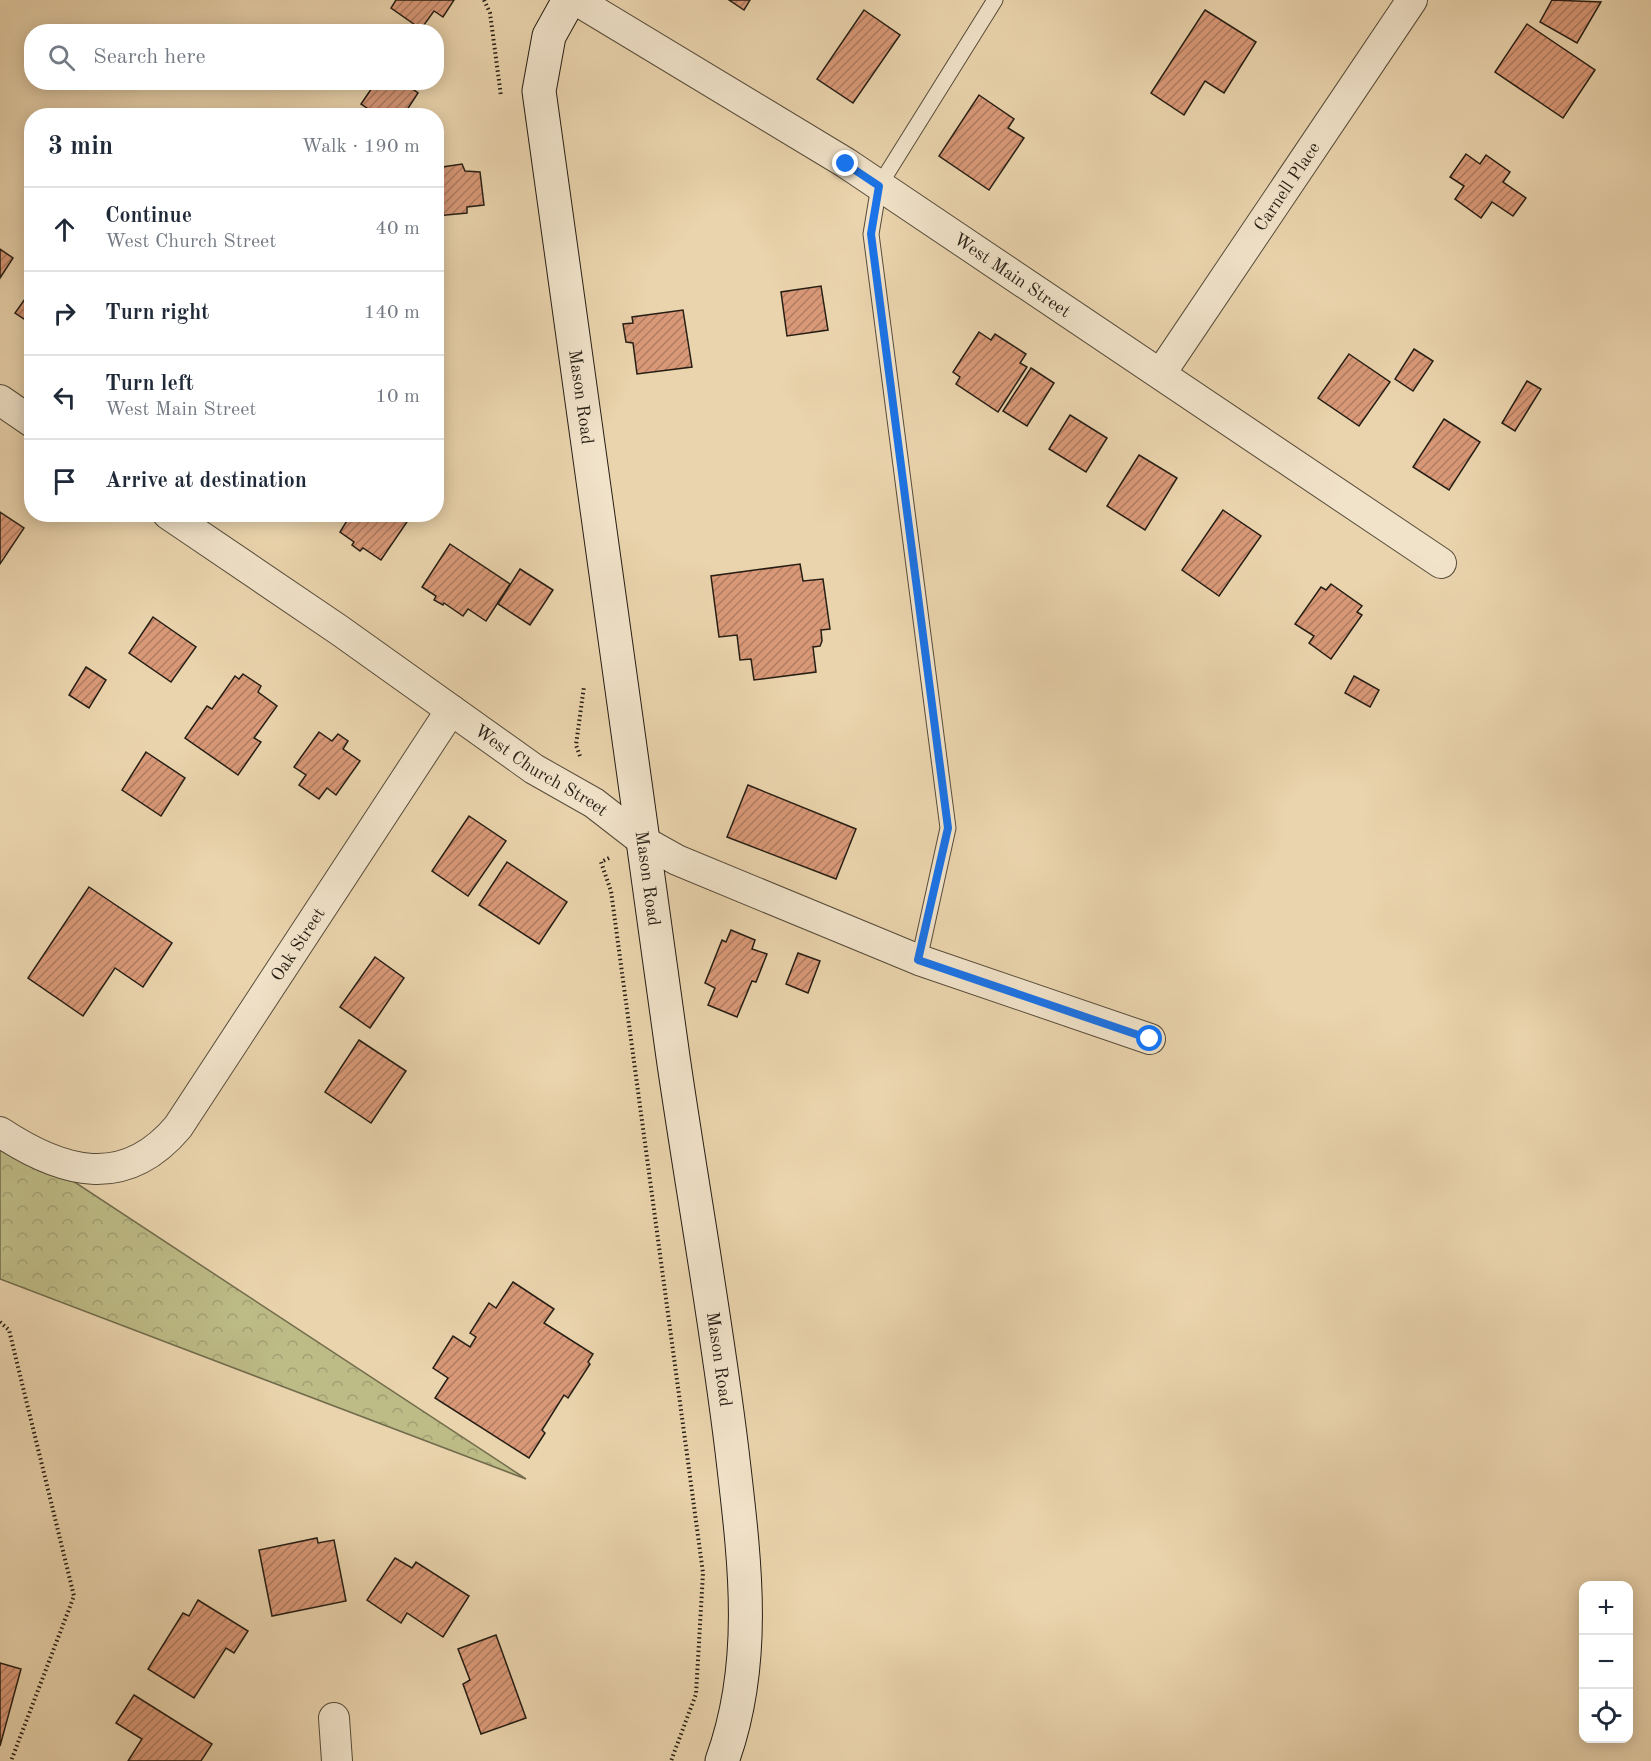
<!DOCTYPE html>
<html lang="en">
<head>
<meta charset="utf-8">
<style>
  body { margin:0; font-family:"Old Standard TT",serif; background:#f2f2f3; color:#1f2937 }
  .controls { position:absolute; right:18px; bottom:18px; display:grid; overflow:hidden; border-radius:12px; box-shadow:0 3px 15px #0003 }
  .controls button { width:54px; height:54px; display:grid; place-items:center; padding:0; border:0; border-bottom:2px solid #e0e1e3; background:#fff; color:#1f2937; font:30px sans-serif }
  .stop { position:absolute; width:18px; height:18px; margin:-14px; border:4px solid #1a73e8; border-radius:50%; background:#fff }
  .stop.end { background:#1a73e8; border-color:#fff; box-shadow:0 2px 6px #0008 }
  .list { margin:0; padding:0; list-style:none }
  h2 { display:flex; justify-content:space-between; align-items:center; height:78px; margin:0; padding:0 24px; font-size:26px }
  h2 small { font-size:20px; font-weight:400; color:#747a83 }
  .list li { display:grid; grid-template-columns:39px 1fr auto; gap:18px; align-items:center; box-sizing:border-box; height:84px; padding:0 24px; border-top:2px solid #e0e1e3 }
  .list b { display:block; font-size:22px; white-space:nowrap }
  .list p { margin:0; font-size:20px; white-space:nowrap; color:#747a83 }
  .list em { font-size:20px; font-style:normal; color:#747a83 }
  .icon { flex:none; width:33px; height:33px; fill:none; stroke:currentColor; stroke-width:2; stroke-linecap:round; stroke-linejoin:round }
  .map { position:relative; flex:none; width:1651px; height:1761px; overflow:hidden }
  .search { position:absolute; background:#fff; box-shadow:0 3px 15px #0003; left:24px; top:24px; width:420px; height:66px; display:flex; align-items:center; gap:15px; box-sizing:border-box; padding:0 21px; border-radius:24px; color:#747a83; font-size:22px }
  .panel { position:absolute; background:#fff; box-shadow:0 3px 15px #0003; left:24px; top:108px; width:420px; height:414px; border-radius:24px }
  .map>svg:first-child { display:block }
  .forest { fill:url(#forest-crowns); stroke:#726c4d; stroke-width:1.5 }
  .building { fill:url(#building-hatch); stroke:#261e14; stroke-width:1.5 }
  .lines { fill:none; stroke-linecap:round; stroke-linejoin:round }
  .lane-casing { stroke:#574c3a; stroke-width:17 }
  .street-casing { stroke:#574c3a; stroke-width:32 }
  .secondary-casing { stroke:#261e14; stroke-width:35 }
  .path { stroke:#261e14; stroke-width:4; stroke-dasharray:1.5 3; stroke-linecap:butt }
  .lane { stroke:#f1e3ca; stroke-width:15 }
  .street { stroke:#f1e3ca; stroke-width:30 }
  .secondary { stroke:#f1e3ca; stroke-width:33 }
  .route { stroke:#1a73e8; stroke-width:8 }
  .labels { text-anchor:middle; stroke-width:5; stroke-linejoin:round; paint-order:stroke }
  .street-label { font-size:18px; fill:#261e14; stroke:#f1e3ca }
</style>
</head>
<body>
<div class="map">
<svg width="1651" height="1761" viewBox="0 0 1651 1761">
  <defs>
    <pattern id="forest-crowns" width="20" height="18" patternUnits="userSpaceOnUse" patternTransform="scale(1.5)"><rect width="20" height="18" fill="#bdbb86"/><path d="M2 6a3 3 0 1 1 6 0M12 15a3 3 0 1 1 6 0" fill="none" stroke="#a2a073"/></pattern>
    <pattern id="building-hatch" width="6" height="6" patternUnits="userSpaceOnUse" patternTransform="scale(1.5)"><rect width="6" height="6" fill="#d99978"/><path d="M-1 1l2-2M0 6l6-6M5 7l2-2" fill="none" stroke="#b07c61"/></pattern>
  </defs>
  <rect width="100%" height="100%" fill="#ead4ad"/>
  <filter id="stains"><feTurbulence type="fractalNoise" baseFrequency=".00333" numOctaves="4"/><feColorMatrix values="0 0 0 0 .2 0 0 0 0 .09 0 0 0 0 .02 0 0 0 .5 -.17"/></filter>
  <radialGradient id="worn" r=".72"><stop offset=".6" stop-color="#630" stop-opacity="0"/><stop offset="1" stop-color="#630" stop-opacity=".3"/></radialGradient>
  <polygon class="forest" points="0,1133 526,1479 0,1279"/>
  <g class="building">
    <polygon points="396,0 454,0 443,17 434,11 421,29 391,8"/>
    <polygon points="729,0 750,0 744,10"/>
    <polygon points="1552,0 1601,2 1577,43 1540,22"/>
    <polygon points="864,10 900,35 853,103 817,79"/>
    <polygon points="1205,10 1256,42 1224,93 1205,81 1184,115 1151,93"/>
    <polygon points="1527,24 1595,70 1563,118 1495,72"/>
    <polygon points="376,82 403,82 418,93 403,116 379,116 361,104"/>
    <polygon points="979,95 1014,119 1008,128 1024,138 989,190 939,156"/>
    <polygon points="1466,154 1480,164 1486,155 1510,172 1503,182 1526,198 1513,216 1492,202 1481,218 1455,199 1464,186 1450,177"/>
    <polygon points="462,164 465,171 480,172 484,205 467,207 467,213 436,216 436,168"/>
    <polygon points="0,249 13,258 0,278"/>
    <polygon points="821,286 828,330 787,336 781,292"/>
    <polygon points="32,289 32,336 25,331 30,323 15,313"/>
    <polygon points="683,310 692,367 637,374 633,343 626,342 623,324 633,323 632,317"/>
    <polygon points="979,332 991,340 995,334 1026,354 1020,363 1027,367 998,412 956,384 960,377 953,372"/>
    <polygon points="1414,349 1433,361 1413,391 1395,379"/>
    <polygon points="1349,354 1390,382 1359,426 1318,398"/>
    <polygon points="1031,368 1054,383 1027,426 1003,411"/>
    <polygon points="1527,381 1541,389 1515,431 1502,423"/>
    <polygon points="1070,415 1107,438 1086,472 1049,449"/>
    <polygon points="1444,419 1480,442 1449,490 1413,467"/>
    <polygon points="1139,455 1177,478 1145,530 1107,506"/>
    <polygon points="1223,510 1261,536 1219,596 1182,570"/>
    <polygon points="0,512 24,528 0,564"/>
    <polygon points="351,514 402,514 409,519 381,560 363,548 360,551 352,545 354,542 340,532"/>
    <polygon points="450,544 510,584 486,621 468,609 463,616 444,603 443,605 434,600 436,596 422,587"/>
    <polygon points="800,564 803,581 823,579 830,629 821,630 822,641 820,646 813,647 816,672 754,680 751,659 740,660 737,635 719,637 711,576"/>
    <polygon points="520,569 553,590 530,625 498,604"/>
    <polygon points="1331,584 1362,606 1357,612 1362,615 1331,659 1309,643 1314,636 1295,624 1321,587 1326,590"/>
    <polygon points="153,617 196,647 171,682 129,653"/>
    <polygon points="86,667 106,680 89,708 69,695"/>
    <polygon points="243,674 261,686 258,692 277,706 254,738 261,742 238,775 185,738 207,706 212,709 235,676 239,679"/>
    <polygon points="1354,676 1379,690 1370,707 1345,693"/>
    <polygon points="319,732 332,741 338,734 348,741 343,749 360,761 336,795 327,788 319,799 299,785 306,775 294,767"/>
    <polygon points="146,752 185,778 161,816 122,790"/>
    <polygon points="748,785 856,829 836,879 727,837"/>
    <polygon points="469,816 506,841 468,896 432,871"/>
    <polygon points="507,862 567,902 539,944 479,905"/>
    <polygon points="89,887 172,943 143,987 115,968 83,1016 28,978"/>
    <polygon points="731,930 755,940 752,949 767,954 756,982 752,981 737,1017 708,1005 715,988 705,983 722,940 726,942"/>
    <polygon points="798,953 820,961 808,993 786,984"/>
    <polygon points="375,957 404,978 370,1028 340,1007"/>
    <polygon points="359,1040 406,1071 371,1123 325,1092"/>
    <polygon points="513,1282 554,1309 544,1323 593,1354 588,1362 590,1364 568,1398 564,1395 542,1430 545,1433 529,1458 435,1398 448,1378 433,1368 453,1336 470,1347 476,1337 470,1333 489,1303 496,1308"/>
    <polygon points="317,1538 318,1543 334,1540 346,1601 272,1616 259,1550"/>
    <polygon points="395,1558 412,1568 416,1562 469,1596 443,1637 407,1613 401,1623 367,1600"/>
    <polygon points="198,1600 248,1631 234,1653 226,1648 194,1698 148,1669 183,1613 189,1616"/>
    <polygon points="496,1635 526,1718 481,1734 463,1684 470,1680 458,1649"/>
    <polygon points="0,1663 21,1669 0,1746"/>
    <polygon points="134,1695 212,1744 201,1761 128,1761 142,1739 116,1723"/>
  </g>
  <g class="lines">
    <defs>
      <polyline id="lane" points="919,960 948,828 871,234 879,186 995,0"/>
      <g id="street">
        <path id="s1" d="M576 0 846 163 1441 563"/>
        <path id="s2" d="M1161 373 1412 0"/>
        <polyline points="0,400 32,422"/>
        <path id="s3" d="M168 514 339 630 534 769 594 803 643 841 677 860 919 960 1150 1039"/>
        <path id="s4" d="M0 1132C62 1173 124 1191 178 1127L451 710"/>
        <polyline points="334,1718 337,1761"/>
      </g>
      <g id="secondary">
        <path id="s5" d="M569 0 549 36 539 91C584 413 628 735 673 1057 692 1188 716 1319 732 1451 744 1555 759 1660 722 1761"/>
      </g>
    </defs>
    <use href="#lane" class="lane-casing"/>
    <use href="#street" class="street-casing"/>
    <use href="#secondary" class="secondary-casing"/>
    <g class="path">
      <polyline points="484,0 490,13 501,96"/>
      <polyline points="580,756 576,745 584,686"/>
      <polyline points="609,858 601,862 611,891 703,1573 696,1694 671,1761"/>
      <polyline points="0,1322 9,1330 74,1596 11,1761"/>
    </g>
    <use href="#lane" class="lane"/>
    <use href="#street" class="street"/>
    <use href="#secondary" class="secondary"/>
  </g>
  <g class="lines">
    <polyline class="route" points="846,164 879,186 871,234 948,828 918,960 1150,1039"/>
  </g>
  <g class="labels">
    <g class="street-label">
      <text dy="6" stroke="none"><textPath href="#s2" startOffset="225">Carnell Place</textPath></text>
      <text dy="6" stroke="none"><textPath href="#s1" startOffset="516">West Main Street</textPath></text>
      <text dy="6" stroke="none"><textPath href="#s5" startOffset="406">Mason Road</textPath></text>
      <text dy="6" stroke="none"><textPath href="#s3" startOffset="453">West Church Street</textPath></text>
      <text dy="6" stroke="none"><textPath href="#s5" startOffset="892">Mason Road</textPath></text>
      <text dy="6" stroke="none"><textPath href="#s4" startOffset="418">Oak Street</textPath></text>
      <text dy="6" stroke="none"><textPath href="#s5" startOffset="1378">Mason Road</textPath></text>
    </g>
  </g>
  <rect width="100%" height="100%" filter="url(#stains)"/>
  <rect width="100%" height="100%" fill="url(#worn)"/>
</svg>
<div class="controls">
<button>+</button>
<button>−</button>
<button><svg class="icon" aria-label="locate" viewBox="0 0 24 24"><circle cx="12" cy="12" r="6"/><path d="M12 2v4M12 18v4M2 12h4M18 12h4"/></svg></button>
</div>
<div class="stop" style="left:1150px;top:1039px"></div>
<div class="stop end" style="left:846px;top:164px"></div>
<div class="search"><svg class="icon" aria-label="search" viewBox="0 0 24 24"><circle cx="10" cy="10" r="6"/><path d="M15 15l6 6"/></svg>Search here</div>
<section class="panel">
<h2>3 min<small>Walk · 190 m</small></h2>
<ul class="list">
<li><svg class="icon" aria-label="ahead" viewBox="0 0 24 24"><path d="M12 20V5M6 11l6-6 6 6"/></svg><div><b>Continue</b><p>West Church Street</p></div><em>40 m</em></li>
<li><svg class="icon" aria-label="right" viewBox="0 0 24 24"><path d="M7 20v-9h11M14 6l5 5-5 5"/></svg><div><b>Turn right</b></div><em>140 m</em></li>
<li><svg class="icon" aria-label="left" viewBox="0 0 24 24"><path d="M17 20v-9H6M10 6l-5 5 5 5"/></svg><div><b>Turn left</b><p>West Main Street</p></div><em>10 m</em></li>
<li><svg class="icon" aria-label="arrive" viewBox="0 0 24 24"><path d="M6 21V4h12l-3 4 3 4H6"/></svg><div><b>Arrive at destination</b></div></li>
</ul>
</section>
</div>
</body>
</html>
